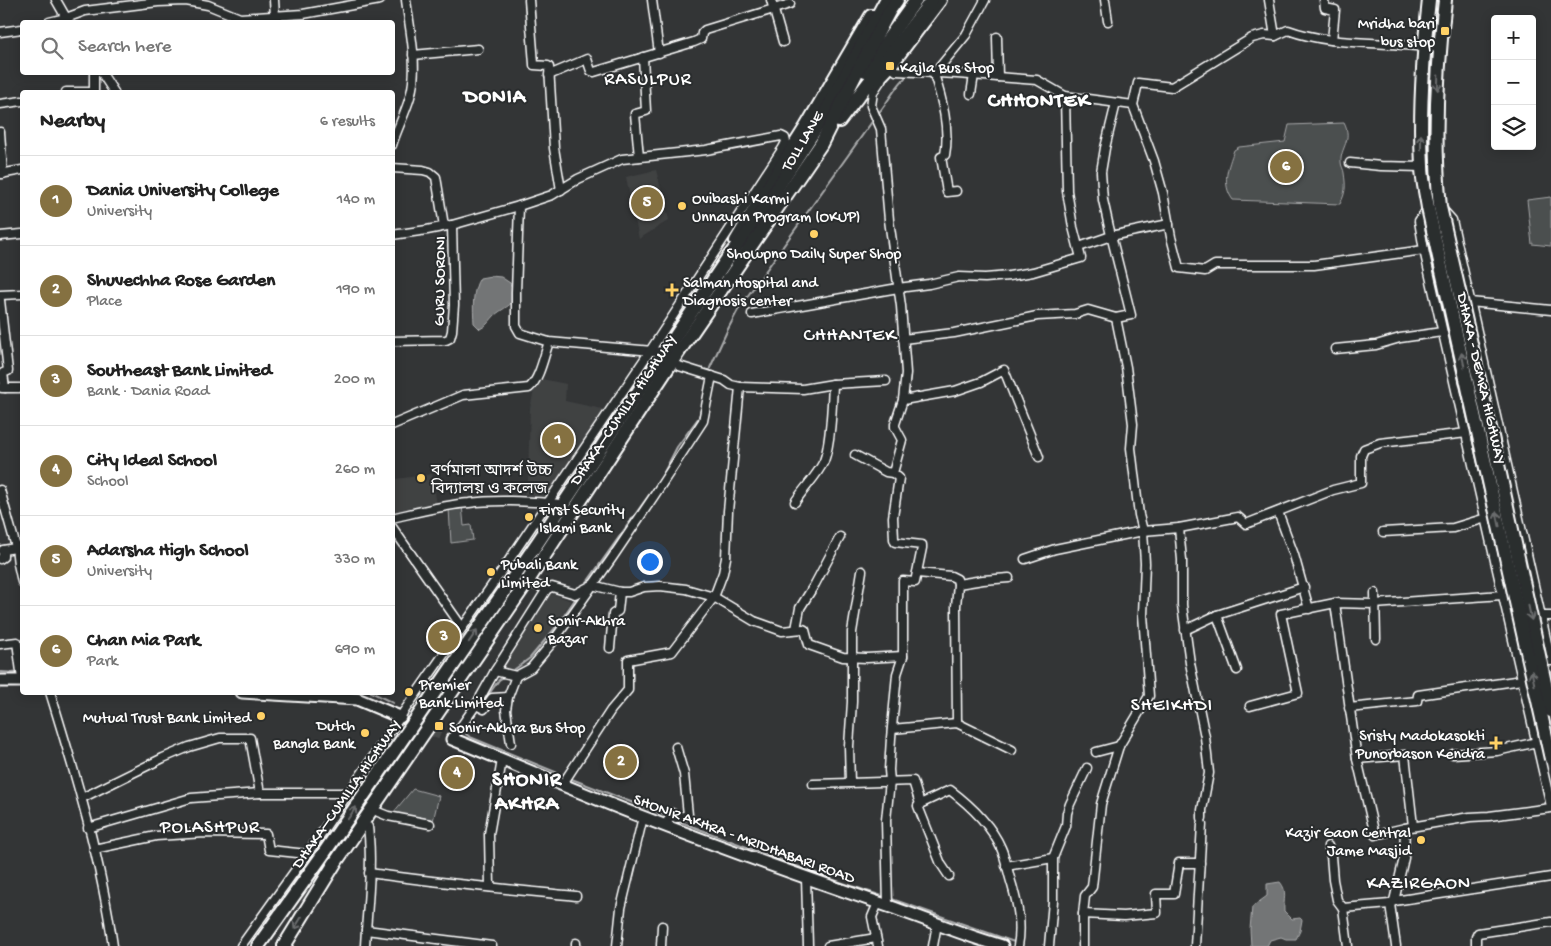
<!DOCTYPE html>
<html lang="en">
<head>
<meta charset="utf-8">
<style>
  body { margin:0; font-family:"Gochi Hand","Noto Sans Bengali",sans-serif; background:#f2f2f2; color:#222 }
  .controls { position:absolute; right:15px; top:15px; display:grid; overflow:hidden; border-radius:5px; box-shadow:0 2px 12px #0003 }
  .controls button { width:45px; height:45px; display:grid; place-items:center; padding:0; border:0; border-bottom:1px solid #e0e0e0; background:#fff; color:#222; font:25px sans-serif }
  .you { position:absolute; left:649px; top:561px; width:18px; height:18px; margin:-12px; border:4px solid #fff; border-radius:50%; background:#1a73e8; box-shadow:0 0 0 8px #1a73e833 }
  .badge { display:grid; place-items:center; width:32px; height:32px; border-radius:50%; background:#857141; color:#fff; font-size:16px; font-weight:700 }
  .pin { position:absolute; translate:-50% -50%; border:2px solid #fff; box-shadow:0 1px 5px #0006 }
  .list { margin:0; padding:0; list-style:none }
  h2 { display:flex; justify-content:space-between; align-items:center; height:65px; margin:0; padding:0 20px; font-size:21px }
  h2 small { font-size:16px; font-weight:400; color:#767676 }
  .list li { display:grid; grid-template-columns:32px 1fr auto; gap:15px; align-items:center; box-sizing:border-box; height:90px; padding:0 20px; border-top:1px solid #e0e0e0 }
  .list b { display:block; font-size:19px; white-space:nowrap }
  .list p { margin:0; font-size:16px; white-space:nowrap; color:#767676 }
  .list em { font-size:16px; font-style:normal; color:#767676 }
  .icon { flex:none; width:28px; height:28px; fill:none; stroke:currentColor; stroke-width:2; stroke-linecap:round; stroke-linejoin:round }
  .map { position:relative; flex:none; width:1551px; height:946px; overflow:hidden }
  .search { position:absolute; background:#fff; box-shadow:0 2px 12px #0003; left:20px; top:20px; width:375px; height:55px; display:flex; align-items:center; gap:12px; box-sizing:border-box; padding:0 18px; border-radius:5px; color:#767676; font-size:19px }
  .panel { position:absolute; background:#fff; box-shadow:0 2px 12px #0003; left:20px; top:90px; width:375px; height:605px; border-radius:5px }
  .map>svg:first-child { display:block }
  .built { fill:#404243 }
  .green { fill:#4c4f50; stroke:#a6a7a8 }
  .water { fill:#737576; stroke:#abacad }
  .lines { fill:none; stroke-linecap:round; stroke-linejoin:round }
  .stream { stroke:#abacad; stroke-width:2 }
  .secondary-tunnel { stroke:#47494a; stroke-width:11; stroke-dasharray:11 5.5; stroke-linecap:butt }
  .minor-casing { stroke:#fff; stroke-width:11 }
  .secondary-casing { stroke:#fff; stroke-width:15 }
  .primary-casing { stroke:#fff; stroke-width:16 }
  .trunk-casing { stroke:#fff; stroke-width:16 }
  .minor { stroke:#2a2d2e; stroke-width:8 }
  .secondary { stroke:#2a2d2e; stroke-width:11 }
  .primary { stroke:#2a2d2e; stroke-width:12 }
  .trunk { stroke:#2a2d2e; stroke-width:12 }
  .primary-bridge-casing { stroke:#fff; stroke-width:16; stroke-linecap:butt }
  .primary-bridge { stroke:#2a2d2e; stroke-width:12 }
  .oneway { stroke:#6a6c6d }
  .poi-dot { fill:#ffd166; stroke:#2a2d2e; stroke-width:2 }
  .labels { text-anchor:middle; stroke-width:4; stroke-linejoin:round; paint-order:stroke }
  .poi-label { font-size:16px; fill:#fff; stroke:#2a2d2e; text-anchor:start }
  .street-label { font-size:16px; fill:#fff; stroke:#2a2d2e }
  .quarter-label { font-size:19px; letter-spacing:1px; fill:#fff; stroke:#2a2d2e }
  .district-label { font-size:21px; font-weight:bold; letter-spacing:1px; fill:#fff; stroke:#2a2d2e }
</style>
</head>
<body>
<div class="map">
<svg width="1551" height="946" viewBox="0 0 1551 946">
  <rect width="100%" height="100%" fill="#333536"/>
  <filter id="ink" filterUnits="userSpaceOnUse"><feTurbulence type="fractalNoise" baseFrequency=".02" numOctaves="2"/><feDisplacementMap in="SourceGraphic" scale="10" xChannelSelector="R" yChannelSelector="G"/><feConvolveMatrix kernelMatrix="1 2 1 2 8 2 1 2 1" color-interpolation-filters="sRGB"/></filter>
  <g filter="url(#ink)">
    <g class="built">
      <polygon points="656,170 669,220 639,239 626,177"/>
      <polygon points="537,378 566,384 565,401 607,410 550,498 524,494 528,480 530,408"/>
      <polygon points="392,441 396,479 432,474 437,505 393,515"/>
      <polygon points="546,591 571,601 537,655 520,672 512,676 495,668"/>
    </g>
    <g class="green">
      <path d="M1344 123C1353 140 1340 148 1341 162 1341 166 1344 170 1344 173 1346 187 1346 192 1340 204L1233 200C1221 184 1228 167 1234 150L1239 147 1285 142 1289 125Z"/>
      <polygon points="1551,197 1551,246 1532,244 1527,200"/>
      <polygon points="462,505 464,526 471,525 473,540 451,543 449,508"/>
      <polygon points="413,789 439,796 433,821 393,813"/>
    </g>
    <g class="water">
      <path d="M491 276 501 277 510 283C520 305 508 304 495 315 490 320 487 326 480 329L474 323C473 309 472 290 480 278Z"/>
      <path d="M1280 882C1288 891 1283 900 1284 911L1292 919 1300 918 1302 920 1300 931 1296 939H1286L1281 937 1270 940 1267 946H1251L1250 929 1252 907 1267 896V884Z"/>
    </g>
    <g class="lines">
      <g class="stream">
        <polyline points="951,47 963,32 978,5"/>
        <polyline points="932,70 941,60"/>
        <path d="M877 115C889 101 895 86 909 74"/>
        <polyline points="709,374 710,368 727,331 739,308 874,119"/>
        <polyline points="585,585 661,478 677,447 699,417 703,403"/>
        <polyline points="0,672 18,673"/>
        <polyline points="511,672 530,658 556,627 578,595"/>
        <polyline points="371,692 393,703"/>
        <polyline points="481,705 499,680 505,676"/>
        <polyline points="462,731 479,709"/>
        <polyline points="466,734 470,737 565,776"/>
        <polyline points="569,778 667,816"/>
        <polyline points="678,821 831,879 885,897"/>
        <polyline points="889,898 1017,943"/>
      </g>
      <polyline class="secondary-tunnel" points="400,717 452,739"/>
      <defs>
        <g id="minor">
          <polyline points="56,0 68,21"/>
          <polyline points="274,0 275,16"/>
          <polyline points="529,0 534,64 534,65 548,66 549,67 554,148 561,190"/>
          <polyline points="652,0 659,53"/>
          <polyline points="771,0 783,42"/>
          <polyline points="1105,0 1108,21"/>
          <polyline points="1269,0 1275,36"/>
          <polyline points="1324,0 1325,8 1335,10 1332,40"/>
          <polyline points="49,22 66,18 85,11 158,2 186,1 208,5 240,18 303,14 380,0"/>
          <polyline points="0,32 22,29"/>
          <polyline points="997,37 998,77"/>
          <polyline points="413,55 478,49"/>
          <polyline points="889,68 890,66 896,71 957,74 1037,80 1065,96 1133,105"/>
          <polyline points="101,72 114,92"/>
          <polyline points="549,75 587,59 591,71 594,72 694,42 701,39 702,33 705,30 790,4"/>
          <polyline points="881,80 873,92 871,106 881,129 889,220 901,306 906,373 903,400 895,424 895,427 902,440 893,473 899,478 893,517 894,539 895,542 922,545 922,548 915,582 903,581 903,656 897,674 891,738 889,770 890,781 886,820 888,906"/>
          <polyline points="66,92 94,92 94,72"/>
          <polyline points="971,94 974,75"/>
          <polyline points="0,104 22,101"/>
          <polyline points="0,132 3,174"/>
          <path d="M392 145C397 129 405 114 410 97 419 67 410 31 406 0"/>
          <polyline points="639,157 635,114 646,111 643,57"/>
          <polyline points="1350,163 1381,166 1422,167"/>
          <polyline points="392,168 423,170 430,172 436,177 444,226"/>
          <polyline points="0,174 22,170"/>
          <path d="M956 191 947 192 941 157 945 155C950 129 942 99 934 74L966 35 985 0"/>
          <polyline points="519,206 516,292 516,326 520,333 549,342 664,352"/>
          <polyline points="1428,208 1419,221 1424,250 1551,806"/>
          <polyline points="1443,210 1452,220 1551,661"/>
          <polyline points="0,236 22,234"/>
          <polyline points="1079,247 1111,236 1169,224"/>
          <path d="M1424 250 1314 265H1215L1205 271 1179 268 1171 237 1163 193 1154 161 1133 105 1138 83 1172 87 1252 38 1264 35 1275 36 1288 30C1321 42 1355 42 1389 44 1406 45 1423 47 1439 48"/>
          <polyline points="0,295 22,294"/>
          <polyline points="0,300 8,371 3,373 5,388"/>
          <polyline points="1470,302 1551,310"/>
          <polyline points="752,314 898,288 929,284 959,277 985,278 1009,276 1033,272 1081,258 1073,227 1067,191 1065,96"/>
          <polyline points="903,339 954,333 1037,316 1075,314 1088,310 1116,318 1131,315 1109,227 1103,200 1101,172 1105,148 1116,103"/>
          <polyline points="392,341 446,340 450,338 452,331 454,305 452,225"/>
          <polyline points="1335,349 1376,345 1400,338 1442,332"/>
          <polyline points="740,387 803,389 833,384 886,381"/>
          <polyline points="2,388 22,388"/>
          <polyline points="903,400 955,391 981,382 1004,370 1039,457"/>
          <path d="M392 425 463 395 529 388C540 379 544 355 549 342"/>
          <polyline points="855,455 886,472 893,473"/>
          <polyline points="0,490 16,547 18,564 22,582"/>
          <path d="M795 502C804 488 817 476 824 461 831 442 832 405 833 384"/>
          <polyline points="1278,512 1294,555 1309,609"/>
          <path d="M392 518C418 512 443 505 469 503 499 499 532 502 562 504"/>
          <polyline points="392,527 462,627"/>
          <polyline points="1179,528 1182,560 1182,605 1190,663 1205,737 1209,773 1202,810 1202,818"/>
          <polyline points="1383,532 1453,528 1486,518"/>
          <polyline points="0,559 3,557 3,550 22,547"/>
          <polyline points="1025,559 1055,549 1143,531 1179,528 1238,517 1246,524 1333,490 1361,483 1361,456 1364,449 1380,443 1467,433"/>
          <polyline points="862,571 852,632 852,702 849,746 850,783 913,781 920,804 918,806 941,864 949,876"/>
          <polyline points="917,573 951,576 957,579 958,584 956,606 957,723"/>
          <polyline points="533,584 547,589 552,587 575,594 592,585 620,592 629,592 644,587 660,586 686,589 714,597 754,621 782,631 803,629 805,630 809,645 843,657 867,658 903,656"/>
          <polyline points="958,584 983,580 1009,578"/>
          <polyline points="547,589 495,671 516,676 531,668 552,643 612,558 654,496 703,421 712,376"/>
          <polyline points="1375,593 1376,639"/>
          <polyline points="1335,603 1357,759 1375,835 1405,828"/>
          <polyline points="1217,615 1237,670"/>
          <polyline points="1541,616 1551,616"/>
          <polyline points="796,629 800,608 815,584 840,537"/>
          <polyline points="1185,630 1217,615 1304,587"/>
          <polyline points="0,644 17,642 22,679"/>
          <polyline points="610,648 613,614 618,611 620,592"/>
          <path d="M50 692C76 776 101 860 113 946"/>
          <polyline points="508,697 506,710 511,743"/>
          <polyline points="476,705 484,709 492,698 508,697 516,676"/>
          <polyline points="1250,706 1298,693 1281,614 1335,603 1374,604 1502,595"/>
          <polyline points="1349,708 1417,701 1418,695 1522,680"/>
          <polyline points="892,729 957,723 1012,750"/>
          <polyline points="452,739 476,705 495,671"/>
          <polyline points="1096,752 1119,746"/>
          <polyline points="1453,754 1497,751 1537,742"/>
          <polyline points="1357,759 1405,755 1413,826"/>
          <polyline points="813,784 850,783"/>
          <polyline points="562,785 611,710 628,690 628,660 672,652 714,597 723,573 726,558 728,511 740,387 731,385 724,380 679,366"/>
          <polyline points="82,798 163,758 189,747 220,738 250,738 260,793"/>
          <path d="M920 804 950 790C970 805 991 825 1001 848 1006 859 1008 873 1012 885 1018 906 1022 925 1018 946"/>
          <polyline points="378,812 388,816 430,824"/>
          <polyline points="665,826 672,813 676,818 688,815 684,774 676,747"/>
          <polyline points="88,828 191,798 260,793 349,793"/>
          <polyline points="1328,846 1331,856 1333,880 1337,900 1343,908 1348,946"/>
          <polyline points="94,849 156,836 205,833 266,834 269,850 307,854"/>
          <polyline points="1006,866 1053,858"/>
          <path d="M369 873C438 883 507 889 576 896"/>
          <polyline points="806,878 808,946"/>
          <polyline points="490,887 489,834 502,760"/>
          <polyline points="1394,901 1551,877"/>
          <polyline points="1343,908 1390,904"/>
          <polyline points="1083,914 1124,916 1157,913 1156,894 1174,894 1179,863 1200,863"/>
          <polyline points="366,930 492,946"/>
          <polyline points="241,946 312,847 400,717 497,578 650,351 783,148 786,142 785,138 781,136 706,150 622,159 578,179 552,195 519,206 452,225 427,230 392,235"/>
          <path d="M365 946C367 909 373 864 368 827"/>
          <polyline points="576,946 576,943"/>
          <polyline points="617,946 621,908 643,817"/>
          <polyline points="661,946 662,926"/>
          <polyline points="828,946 876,938"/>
          <polyline points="878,946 872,917 878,903"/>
          <polyline points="933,946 937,924"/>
          <polyline points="1049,946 1053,901 1053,858 1066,826 1067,813 1070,804 1087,768"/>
          <polyline points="1083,946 1083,914 1085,896 1092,887 1101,804 1119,746 1149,696 1143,615 1145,563 1143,531 1139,515 1131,448 1133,424 1126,367 1116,318"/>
          <polyline points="1195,946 1202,824"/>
          <polyline points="1396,946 1390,904 1394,901 1404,858 1405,828 1470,817 1489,816 1551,808"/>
          <polyline points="1476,946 1476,937 1478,933 1551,922"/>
        </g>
        <g id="secondary">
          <polyline points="0,681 22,681"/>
          <polyline points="242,692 357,699 400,717"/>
          <path d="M452 739C516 765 580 793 645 818 725 849 806 878 888 906 926 919 963 935 1002 946"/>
        </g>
        <g id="primary">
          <polyline points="875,82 890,66 940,0"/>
          <path d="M1440 207C1433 138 1437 68 1445 0"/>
          <path d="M1428 208C1426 194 1422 180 1422 166 1419 111 1423 55 1429 0"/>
          <polyline points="736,241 766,190 806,127 871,16"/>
        </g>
        <g id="trunk">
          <polyline points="865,71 916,0"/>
          <polyline points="839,121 932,0"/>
          <polyline points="258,946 324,853 538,542 727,259 749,231 820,122 886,0"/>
          <polyline points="284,946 335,863 527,582 671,363 821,144 859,68 890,10 897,0"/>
        </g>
      </defs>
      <use href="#minor" class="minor-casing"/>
      <use href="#secondary" class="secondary-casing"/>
      <use href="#primary" class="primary-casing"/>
      <use href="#trunk" class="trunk-casing"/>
      <use href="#minor" class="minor"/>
      <use href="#secondary" class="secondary"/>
      <use href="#primary" class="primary"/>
      <use href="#trunk" class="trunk"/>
      <defs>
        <g id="primary-bridge">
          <polyline points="1440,207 1491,432 1551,711"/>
          <polyline points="1428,208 1551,759"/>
        </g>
      </defs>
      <use href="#primary-bridge" class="primary-bridge-casing"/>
      <use href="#primary-bridge" class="primary-bridge"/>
    </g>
    <defs><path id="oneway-shaft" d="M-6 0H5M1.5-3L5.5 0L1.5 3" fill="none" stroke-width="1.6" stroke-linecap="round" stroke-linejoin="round" transform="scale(1.25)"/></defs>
    <g class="oneway">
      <use href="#oneway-shaft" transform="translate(1438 83) rotate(92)"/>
      <use href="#oneway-shaft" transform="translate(1421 142) rotate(-90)"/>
      <use href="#oneway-shaft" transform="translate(1463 360) rotate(-102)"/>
      <use href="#oneway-shaft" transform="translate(1498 519) rotate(-102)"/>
      <use href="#oneway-shaft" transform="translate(1530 613) rotate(78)"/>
      <use href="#oneway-shaft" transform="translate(473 636) rotate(-56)"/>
      <use href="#oneway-shaft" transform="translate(1533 678) rotate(-102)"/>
      <use href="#oneway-shaft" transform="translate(352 813) rotate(-56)"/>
      <use href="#oneway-shaft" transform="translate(298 923) rotate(121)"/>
    </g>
  </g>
  <g class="poi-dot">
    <rect x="1440" y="26" width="10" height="10" rx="2.5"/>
    <rect x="885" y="61" width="10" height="10" rx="2.5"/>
    <circle cx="682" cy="206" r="5"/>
    <circle cx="814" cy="234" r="5"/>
    <path d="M669.5 282.5h5v5h5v5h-5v5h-5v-5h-5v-5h5z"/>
    <circle cx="421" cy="478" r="5"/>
    <circle cx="529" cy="517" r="5"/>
    <circle cx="491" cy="572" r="5"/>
    <circle cx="538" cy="628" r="5"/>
    <circle cx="409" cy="692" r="5"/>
    <circle cx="261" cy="716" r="5"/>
    <rect x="434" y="721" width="10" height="10" rx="2.5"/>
    <circle cx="365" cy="733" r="5"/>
    <path d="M1493.5 735.5h5v5h5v5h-5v5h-5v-5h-5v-5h5z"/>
    <circle cx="1421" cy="840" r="5"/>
  </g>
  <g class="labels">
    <g class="poi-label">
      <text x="1435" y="28" text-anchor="end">Mridha bari<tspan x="1435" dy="18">bus stop</tspan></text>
      <text x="900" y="72">Kajla Bus Stop</text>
      <text x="692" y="203">Ovibashi Karmi<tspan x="692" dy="18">Unnayan Program (OKUP)</tspan></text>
      <text x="814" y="258" text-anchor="middle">Showpno Daily Super Shop</text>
      <text x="683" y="287">Salman Hospital and<tspan x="683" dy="18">Diagnosis center</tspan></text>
      <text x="431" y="475">বর্ণমালা আদর্শ উচ্চ<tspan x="431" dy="18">বিদ্যালয় ও কলেজ</tspan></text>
      <text x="539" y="514">First Security<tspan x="539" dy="18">Islami Bank</tspan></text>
      <text x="501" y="569">Pubali Bank<tspan x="501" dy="18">Limited</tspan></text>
      <text x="548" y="625">Sonir-Akhra<tspan x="548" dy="18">Bazar</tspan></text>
      <text x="419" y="689">Premier<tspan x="419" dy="18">Bank Limited</tspan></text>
      <text x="251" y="722" text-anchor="end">Mutual Trust Bank Limited</text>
      <text x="355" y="730" text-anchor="end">Dutch<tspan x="355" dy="18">Bangla Bank</tspan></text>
      <text x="449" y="732">Sonir-Akhra Bus Stop</text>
      <text x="1485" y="740" text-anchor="end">Sristy Madokasokti<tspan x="1485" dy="18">Punorbason Kendra</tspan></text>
      <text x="1411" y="837" text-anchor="end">Kazir Gaon Central<tspan x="1411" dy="18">Jame Masjid</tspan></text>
    </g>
    <g class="street-label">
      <text transform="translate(801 140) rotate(-59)" y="6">TOLL LANE</text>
      <text transform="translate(438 281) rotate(-89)" y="6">GURU SORONI</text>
      <text transform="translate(1483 378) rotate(77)" y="6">DHAKA - DEMRA HIGHWAY</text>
      <text transform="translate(622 409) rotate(-56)" y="6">DHAKA–CUMILLA HIGHWAY</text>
      <text transform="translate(345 793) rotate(-55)" y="6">DHAKA–CUMILLA HIGHWAY</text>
      <text transform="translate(745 837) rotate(20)" y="6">SHONIR AKHRA - MRIDHABARI ROAD</text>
    </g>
    <g class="quarter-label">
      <text x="648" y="84">RASULPUR</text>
      <text x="850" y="340">CHHANTEK</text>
      <text x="1172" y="710">SHEIKHDI</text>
      <text x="210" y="832">POLASHPUR</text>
      <text x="1419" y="888">KAZIRGAON</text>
    </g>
    <g class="district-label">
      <text x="495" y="102">DONIA</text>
      <text x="1039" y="106">CHHONTEK</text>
      <text x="527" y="785">SHONIR<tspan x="527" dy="24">AKHRA</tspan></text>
    </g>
  </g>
</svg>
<div class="controls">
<button>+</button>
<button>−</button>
<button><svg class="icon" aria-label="layers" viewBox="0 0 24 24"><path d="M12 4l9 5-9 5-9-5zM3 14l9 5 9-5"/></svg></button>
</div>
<div class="you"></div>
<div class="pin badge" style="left:558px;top:440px">1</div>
<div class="pin badge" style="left:621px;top:762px">2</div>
<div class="pin badge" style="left:444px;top:637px">3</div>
<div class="pin badge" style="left:457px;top:773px">4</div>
<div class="pin badge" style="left:647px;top:203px">5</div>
<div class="pin badge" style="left:1286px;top:167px">6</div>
<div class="search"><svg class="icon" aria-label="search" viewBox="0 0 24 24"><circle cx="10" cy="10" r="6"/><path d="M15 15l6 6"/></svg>Search here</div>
<section class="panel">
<h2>Nearby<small>6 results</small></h2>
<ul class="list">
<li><span class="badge">1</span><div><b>Dania University College</b><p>University</p></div><em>140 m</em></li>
<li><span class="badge">2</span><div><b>Shuvechha Rose Garden</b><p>Place</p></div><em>190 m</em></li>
<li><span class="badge">3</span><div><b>Southeast Bank Limited</b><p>Bank · Dania Road</p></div><em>200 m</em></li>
<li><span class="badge">4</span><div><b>City Ideal School</b><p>School</p></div><em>260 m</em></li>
<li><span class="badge">5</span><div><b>Adarsha High School</b><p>University</p></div><em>330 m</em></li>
<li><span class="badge">6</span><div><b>Chan Mia Park</b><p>Park</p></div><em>690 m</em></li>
</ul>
</section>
</div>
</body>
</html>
